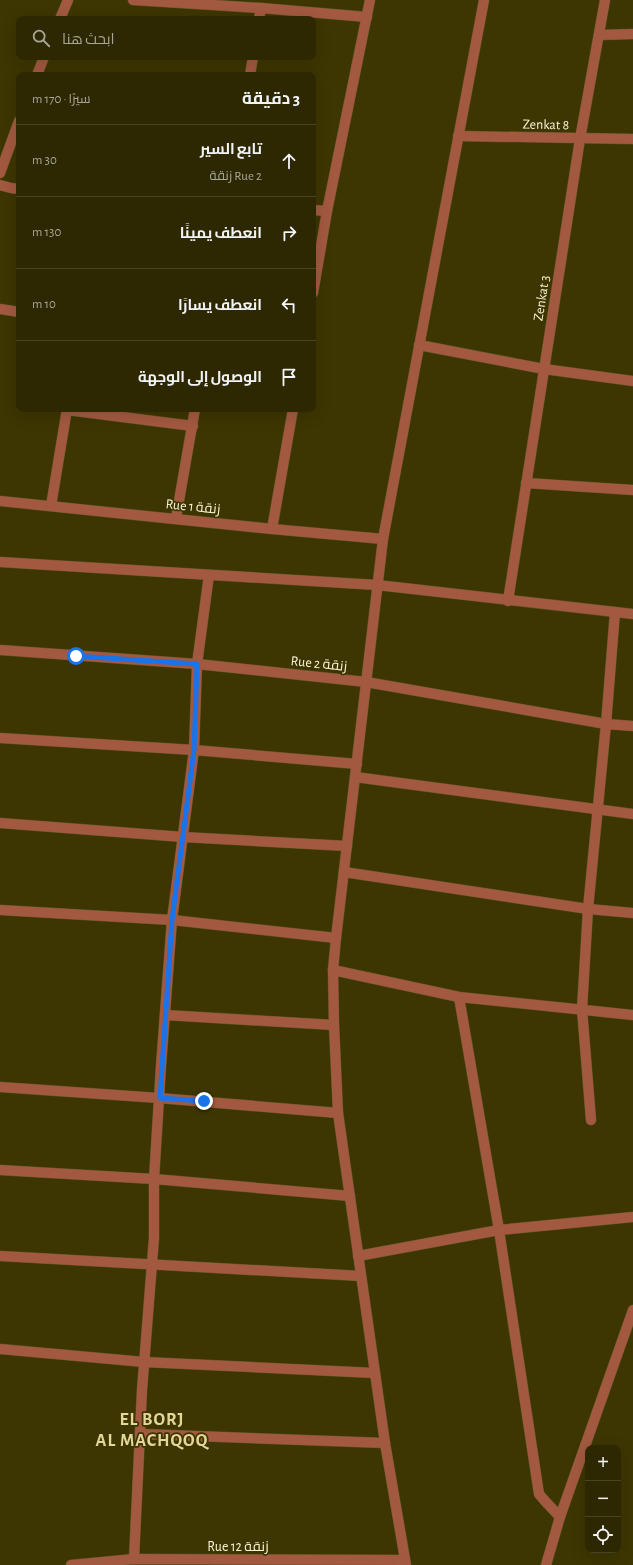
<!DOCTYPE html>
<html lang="ar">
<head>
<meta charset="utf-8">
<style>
  body { margin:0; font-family:"Alegreya Sans",Cairo,sans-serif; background:#3a3411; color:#f1f3f6; direction:rtl }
  .controls { position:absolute; right:12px; bottom:12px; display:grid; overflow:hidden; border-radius:8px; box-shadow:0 4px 16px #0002 }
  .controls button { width:36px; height:36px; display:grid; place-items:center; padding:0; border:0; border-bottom:1px solid #494424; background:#2e2802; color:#f1f3f6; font:20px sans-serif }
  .stop { position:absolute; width:12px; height:12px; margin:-9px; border:3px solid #1a73e8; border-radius:50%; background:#fff }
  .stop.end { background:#1a73e8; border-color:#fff; box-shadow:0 1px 4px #0008 }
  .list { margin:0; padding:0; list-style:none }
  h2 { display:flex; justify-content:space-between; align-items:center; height:52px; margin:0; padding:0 16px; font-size:17px }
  h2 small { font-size:13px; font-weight:400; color:#a7a699 }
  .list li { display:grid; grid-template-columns:26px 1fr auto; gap:12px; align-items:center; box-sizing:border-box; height:72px; padding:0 16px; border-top:1px solid #494424 }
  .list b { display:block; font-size:15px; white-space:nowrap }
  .list p { margin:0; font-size:13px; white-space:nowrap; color:#a7a699 }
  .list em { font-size:13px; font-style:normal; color:#a7a699 }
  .icon { flex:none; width:22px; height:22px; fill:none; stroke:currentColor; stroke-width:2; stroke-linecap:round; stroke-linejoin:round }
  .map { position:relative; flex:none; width:633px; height:1565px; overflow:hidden; direction:ltr }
  .search { position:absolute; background:#2e2802; box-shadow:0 4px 16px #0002; left:16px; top:16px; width:300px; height:44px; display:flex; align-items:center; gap:10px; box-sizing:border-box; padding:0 14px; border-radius:8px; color:#a7a699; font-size:15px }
  .panel { position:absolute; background:#2e2802; box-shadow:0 4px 16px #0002; left:16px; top:72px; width:300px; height:340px; border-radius:8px; direction:rtl }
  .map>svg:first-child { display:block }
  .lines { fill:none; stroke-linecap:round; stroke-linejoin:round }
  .minor-casing { stroke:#5b5324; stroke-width:11 }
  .minor { stroke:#a25940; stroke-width:10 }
  .route { stroke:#1a73e8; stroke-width:5 }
  .labels { text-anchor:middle; stroke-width:3.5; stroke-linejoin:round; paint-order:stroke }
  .street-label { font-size:14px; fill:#f8f3d4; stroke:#3d3502 }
  .district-label { font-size:18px; font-weight:bold; letter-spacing:1px; fill:#e2d798; stroke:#3d3502 }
</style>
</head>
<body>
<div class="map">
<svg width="633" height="1565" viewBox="0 0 633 1565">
  <rect width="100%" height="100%" fill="#3d3502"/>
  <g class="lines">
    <defs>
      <g id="minor">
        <polyline points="133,0 261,8 367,17"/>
        <polyline points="60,19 68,0"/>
        <polyline points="259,19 261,8"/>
        <polyline points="599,35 633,34"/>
        <polyline points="37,75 44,57"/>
        <polyline points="250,75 253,57"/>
        <polyline points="458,136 633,139"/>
        <polyline points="0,173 19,121"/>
        <polyline points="0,185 11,188 19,189"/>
        <polyline points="313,210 327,211"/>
        <polyline points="313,293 327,211 370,0"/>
        <polyline points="0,309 19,312"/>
        <polyline points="419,345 544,369 633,381"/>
        <polyline points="67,410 193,426"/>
        <polyline points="526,483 633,490"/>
        <polyline points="0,501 272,529 383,539"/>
        <polyline points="51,506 67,409"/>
        <polyline points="176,518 195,409"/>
        <polyline points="272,529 293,409"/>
        <polyline points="0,562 377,585 633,614"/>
        <polyline points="508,601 580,139 605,0"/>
        <polyline points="0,650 197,664 366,682 606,724 633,726"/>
        <polyline points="0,738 194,750 357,764"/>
        <polyline points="355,777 633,814"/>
        <polyline points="0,823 183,837 347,846"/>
        <polyline points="344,872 588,909 633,913"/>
        <polyline points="0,910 172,920 336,938"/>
        <polyline points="333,970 459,997 633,1015"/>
        <polyline points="459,997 499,1230 539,1494 545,1501 560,1517"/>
        <polyline points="165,1015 334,1025"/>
        <polyline points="0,1087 159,1098 338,1113"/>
        <polyline points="591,1120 582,1009 588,909 606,724 615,612"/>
        <polyline points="0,1170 154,1179 350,1196"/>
        <polyline points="0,1256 361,1276"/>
        <polyline points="358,1256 499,1230 633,1217"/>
        <polyline points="0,1349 144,1362 375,1373"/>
        <polyline points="141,1434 385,1443"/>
        <polyline points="134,1559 142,1390 154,1238 154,1179 161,1066 172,920 194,750 197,664 209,575"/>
        <polyline points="71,1565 134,1559 405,1560"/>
        <polyline points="406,1565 385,1443 338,1113 334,1025 333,970 336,938 383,539 484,0"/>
        <polyline points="546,1565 560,1517 633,1310"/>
      </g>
    </defs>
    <use href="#minor" class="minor-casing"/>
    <use href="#minor" class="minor"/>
  </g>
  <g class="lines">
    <polyline class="route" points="76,656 197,664 194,750 172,920 160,1098 204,1101"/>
  </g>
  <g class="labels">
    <g class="street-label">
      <text transform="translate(546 124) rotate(1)" y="5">Zenkat 8</text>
      <text transform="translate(541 298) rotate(-81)" y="5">Zenkat 3</text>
      <text transform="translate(193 506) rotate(6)" y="5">Rue 1 زنقة</text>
      <text transform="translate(319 663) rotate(6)" y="5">Rue 2 زنقة</text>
      <text x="238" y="1551">Rue 12 زنقة</text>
    </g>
    <g class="district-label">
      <text x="152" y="1425">EL BORJ<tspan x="152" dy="21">AL MACHQOQ</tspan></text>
    </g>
  </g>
</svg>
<div class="controls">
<button>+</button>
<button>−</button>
<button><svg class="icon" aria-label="locate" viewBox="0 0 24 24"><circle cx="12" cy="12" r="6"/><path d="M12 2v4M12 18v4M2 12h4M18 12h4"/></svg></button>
</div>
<div class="stop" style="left:76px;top:656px"></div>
<div class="stop end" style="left:204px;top:1101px"></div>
<div class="search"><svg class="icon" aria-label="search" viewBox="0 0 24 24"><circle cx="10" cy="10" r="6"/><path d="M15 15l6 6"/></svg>ابحث هنا</div>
<section class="panel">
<h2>3 دقيقة<small>سيرًا · 170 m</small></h2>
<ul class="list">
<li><svg class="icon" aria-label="ahead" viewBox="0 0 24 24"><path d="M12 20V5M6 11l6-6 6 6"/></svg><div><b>تابع السير</b><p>Rue 2 زنقة</p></div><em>30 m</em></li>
<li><svg class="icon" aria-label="right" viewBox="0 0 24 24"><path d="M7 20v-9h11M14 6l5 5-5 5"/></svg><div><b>انعطف يمينًا</b></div><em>130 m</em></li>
<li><svg class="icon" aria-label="left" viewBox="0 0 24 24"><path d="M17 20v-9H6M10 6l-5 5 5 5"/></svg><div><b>انعطف يسارًا</b></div><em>10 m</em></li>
<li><svg class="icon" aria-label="arrive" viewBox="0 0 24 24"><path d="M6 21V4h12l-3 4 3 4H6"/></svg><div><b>الوصول إلى الوجهة</b></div></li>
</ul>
</section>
</div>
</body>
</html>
